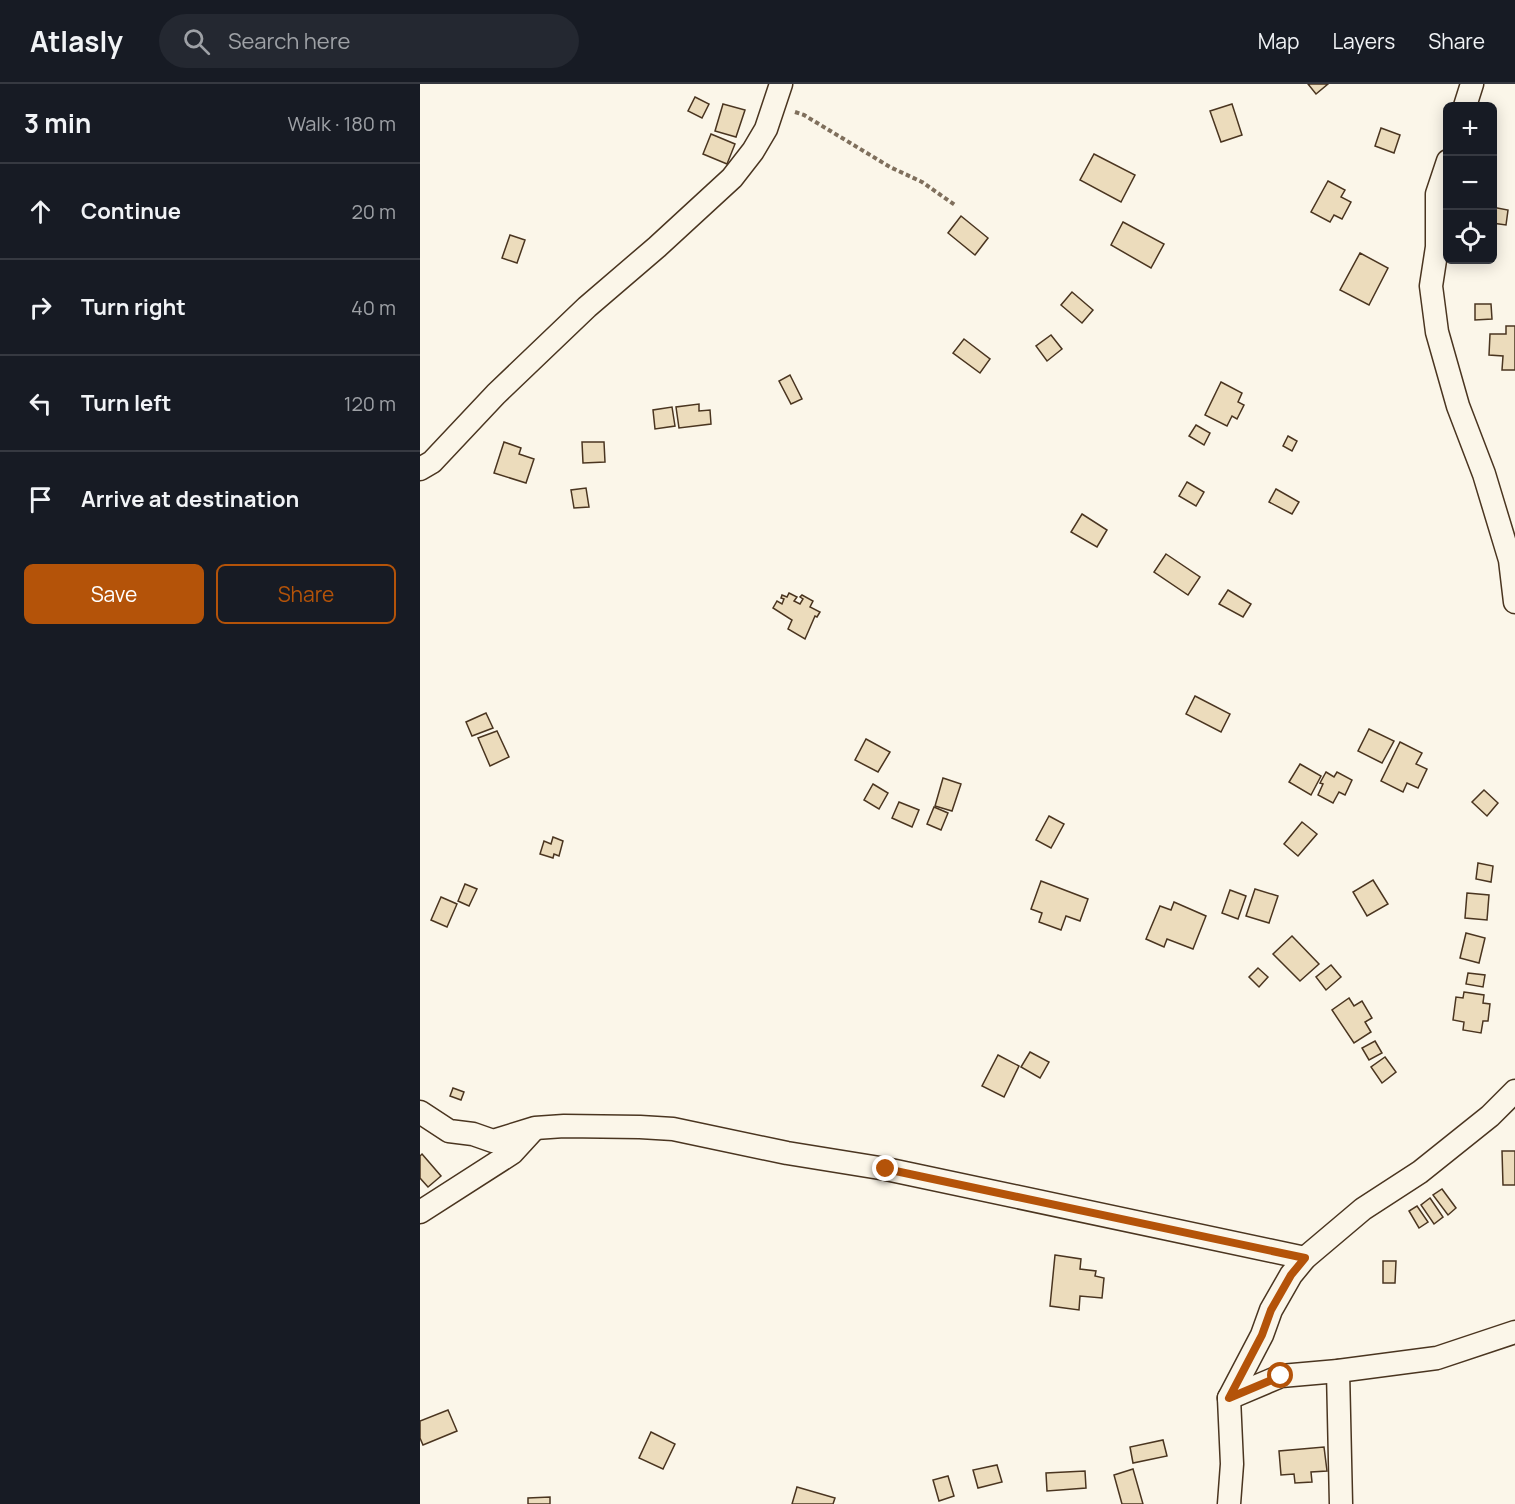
<!DOCTYPE html>
<html lang="en">
<head>
<meta charset="utf-8">
<style>
  body { margin:0; font-family:Manrope,sans-serif; background:#242831; color:#f1f3f6 }
  .controls { position:absolute; right:18px; top:18px; display:grid; overflow:hidden; border-radius:9px; box-shadow:0 3px 15px #0003 }
  .controls button { width:54px; height:54px; display:grid; place-items:center; padding:0; border:0; border-bottom:2px solid #363941; background:#171b24; color:#f1f3f6; font:30px sans-serif }
  .stop { position:absolute; width:18px; height:18px; margin:-14px; border:4px solid #b45309; border-radius:50%; background:#fff }
  .stop.end { background:#b45309; border-color:#fff; box-shadow:0 2px 6px #0008 }
  .list { margin:0; padding:0; list-style:none }
  h2 { display:flex; justify-content:space-between; align-items:center; height:78px; margin:0; padding:0 24px; font-size:26px }
  h2 small { font-size:20px; font-weight:400; color:#9ea1a6 }
  .list li { display:grid; grid-template-columns:39px 1fr auto; gap:18px; align-items:center; box-sizing:border-box; height:96px; padding:0 24px; border-top:2px solid #363941 }
  .list b { display:block; font-size:22px; white-space:nowrap }
  .list em { font-size:20px; font-style:normal; color:#9ea1a6 }
  .actions { display:flex; gap:12px; padding:18px 24px }
  .actions a { flex:1; padding:14px 0; border:2px solid #b45309; border-radius:9px; text-align:center; font-size:21px; color:#b45309 }
  .actions .main { background:#b45309; color:#fff }
  .icon { flex:none; width:33px; height:33px; fill:none; stroke:currentColor; stroke-width:2; stroke-linecap:round; stroke-linejoin:round }
  .map { position:relative; flex:none; width:1095px; height:1420px; overflow:hidden }
  header { display:flex; align-items:center; gap:36px; box-sizing:border-box; height:84px; padding:0 30px; background:#171b24; border-bottom:2px solid #363941 }
  header strong { font-size:28px }
  nav { display:flex; gap:33px; margin-inline-start:auto; font-size:21px }
  .search { width:420px; height:54px; background:#242831; display:flex; align-items:center; gap:15px; box-sizing:border-box; padding:0 21px; border-radius:33px; color:#9ea1a6; font-size:22px }
  main { display:flex }
  aside { flex:1; background:#171b24 }
  .map>svg:first-child { display:block }
  .building { fill:#ecdcbc; stroke:#4a3520; stroke-width:1.5 }
  .lines { fill:none; stroke-linecap:round; stroke-linejoin:round }
  .minor-casing { stroke:#4a3520; stroke-width:25 }
  .path { stroke:#7f6f5c; stroke-width:4; stroke-dasharray:4.5 3; stroke-linecap:butt }
  .minor { stroke:#fbf6e9; stroke-width:22 }
  .route { stroke:#b45309; stroke-width:8 }
</style>
</head>
<body>
<header>
<strong>Atlasly</strong>
<div class="search"><svg class="icon" aria-label="search" viewBox="0 0 24 24"><circle cx="10" cy="10" r="6"/><path d="M15 15l6 6"/></svg>Search here</div>
<nav><a>Map</a><a>Layers</a><a>Share</a></nav>
</header>
<main>
<aside>
<h2>3 min<small>Walk · 180 m</small></h2>
<ul class="list">
<li><svg class="icon" aria-label="ahead" viewBox="0 0 24 24"><path d="M12 20V5M6 11l6-6 6 6"/></svg><div><b>Continue</b></div><em>20 m</em></li>
<li><svg class="icon" aria-label="right" viewBox="0 0 24 24"><path d="M7 20v-9h11M14 6l5 5-5 5"/></svg><div><b>Turn right</b></div><em>40 m</em></li>
<li><svg class="icon" aria-label="left" viewBox="0 0 24 24"><path d="M17 20v-9H6M10 6l-5 5 5 5"/></svg><div><b>Turn left</b></div><em>120 m</em></li>
<li><svg class="icon" aria-label="arrive" viewBox="0 0 24 24"><path d="M6 21V4h12l-3 4 3 4H6"/></svg><div><b>Arrive at destination</b></div></li>
</ul>
<div class="actions"><a class="main">Save</a><a>Share</a></div>
</aside>
<div class="map">
<svg width="1095" height="1420" viewBox="0 0 1095 1420">
  <rect width="100%" height="100%" fill="#fbf6e9"/>
  <g class="building">
    <polygon points="888,0 908,0 896,10"/>
    <polygon points="275,13 289,20 282,34 268,27"/>
    <polygon points="303,20 325,26 316,53 295,47"/>
    <polygon points="812,20 822,51 801,58 790,27"/>
    <polygon points="961,44 980,51 974,69 955,62"/>
    <polygon points="291,50 315,60 307,80 283,70"/>
    <polygon points="674,70 715,91 701,118 660,96"/>
    <polygon points="908,97 925,106 921,113 931,118 922,135 914,131 910,138 891,128"/>
    <polygon points="1072,123 1088,126 1086,141 1072,139"/>
    <polygon points="541,132 568,154 555,171 528,149"/>
    <polygon points="703,138 744,160 731,184 691,161"/>
    <polygon points="90,151 105,156 97,179 82,174"/>
    <polygon points="940,169 968,184 949,221 920,206"/>
    <polygon points="652,208 673,226 662,239 641,221"/>
    <polygon points="1055,220 1071,220 1072,235 1055,236"/>
    <polygon points="1086,242 1095,242 1095,286 1082,286 1083,272 1069,271 1070,250 1086,250"/>
    <polygon points="631,251 642,265 627,277 616,262"/>
    <polygon points="544,255 570,275 560,289 533,269"/>
    <polygon points="370,291 382,315 371,320 359,297"/>
    <polygon points="801,298 822,309 818,318 824,321 817,335 812,332 807,342 785,331"/>
    <polygon points="279,320 279,327 290,326 291,340 259,344 256,323"/>
    <polygon points="252,323 255,342 235,345 233,326"/>
    <polygon points="776,341 790,349 784,361 769,352"/>
    <polygon points="868,352 877,357 872,367 863,362"/>
    <polygon points="84,358 101,364 99,370 114,375 106,399 74,389"/>
    <polygon points="162,358 184,358 185,378 163,379"/>
    <polygon points="767,398 784,408 776,422 759,412"/>
    <polygon points="166,404 169,423 154,424 151,406"/>
    <polygon points="856,405 879,418 872,430 849,418"/>
    <polygon points="662,430 687,446 677,463 651,448"/>
    <polygon points="746,470 780,493 768,511 734,488"/>
    <polygon points="808,506 831,520 823,533 799,520"/>
    <polygon points="369,509 377,513 374,517 380,520 383,515 380,513 382,511 393,517 390,523 400,528 397,533 395,532 385,555 368,545 372,536 353,524 357,517 362,520 364,515 361,514 362,511 367,513"/>
    <polygon points="775,612 810,630 801,648 766,630"/>
    <polygon points="66,629 73,644 52,652 46,638"/>
    <polygon points="949,645 974,657 962,679 938,667"/>
    <polygon points="77,647 89,673 70,682 58,654"/>
    <polygon points="446,655 470,668 458,688 435,676"/>
    <polygon points="980,658 1002,669 996,680 1007,685 998,704 987,699 983,708 961,697"/>
    <polygon points="880,680 901,692 891,711 869,698"/>
    <polygon points="906,688 914,693 917,688 932,696 925,711 919,708 913,719 898,711 903,700 900,699"/>
    <polygon points="523,694 541,700 532,727 515,722"/>
    <polygon points="453,700 468,709 459,725 444,716"/>
    <polygon points="1064,706 1078,719 1067,732 1052,718"/>
    <polygon points="479,718 499,726 492,743 472,734"/>
    <polygon points="514,723 528,729 521,746 507,740"/>
    <polygon points="629,732 644,740 631,764 616,756"/>
    <polygon points="882,738 897,750 878,772 864,760"/>
    <polygon points="133,753 143,757 139,772 134,770 133,774 120,770 124,757 131,760"/>
    <polygon points="1058,779 1073,782 1071,798 1056,795"/>
    <polygon points="953,796 968,820 947,832 933,808"/>
    <polygon points="621,797 668,815 660,837 646,832 641,846 619,838 622,829 611,825"/>
    <polygon points="45,800 57,805 49,822 38,817"/>
    <polygon points="835,805 858,812 849,839 826,832"/>
    <polygon points="810,806 826,812 818,835 802,829"/>
    <polygon points="1047,809 1069,811 1067,836 1045,834"/>
    <polygon points="21,813 37,820 27,843 11,836"/>
    <polygon points="754,818 786,832 773,865 747,855 744,863 726,855 740,822 751,826"/>
    <polygon points="1046,849 1065,854 1059,879 1040,874"/>
    <polygon points="872,852 899,880 880,897 853,870"/>
    <polygon points="911,881 921,893 906,906 896,893"/>
    <polygon points="838,884 848,893 839,903 829,893"/>
    <polygon points="1048,889 1065,891 1063,903 1046,900"/>
    <polygon points="1044,908 1064,911 1063,919 1070,920 1068,937 1063,937 1061,949 1043,946 1044,938 1033,936 1036,913 1043,914"/>
    <polygon points="929,914 934,922 942,917 952,934 945,938 951,948 934,959 912,926"/>
    <polygon points="955,957 962,969 949,976 942,964"/>
    <polygon points="610,968 629,978 620,994 601,983"/>
    <polygon points="578,971 599,982 584,1013 562,1002"/>
    <polygon points="965,973 976,988 962,999 951,983"/>
    <polygon points="33,1004 44,1008 41,1016 30,1012"/>
    <polygon points="1082,1067 1095,1067 1095,1101 1083,1101"/>
    <polygon points="2,1070 21,1092 8,1103 0,1094 0,1072"/>
    <polygon points="1022,1105 1036,1124 1028,1131 1013,1111"/>
    <polygon points="1010,1114 1023,1133 1014,1140 1001,1121"/>
    <polygon points="997,1122 1008,1138 999,1144 989,1127"/>
    <polygon points="635,1171 661,1175 660,1185 676,1187 675,1192 684,1194 682,1214 660,1212 659,1226 630,1222"/>
    <polygon points="963,1177 976,1177 975,1199 963,1199"/>
    <polygon points="28,1326 37,1347 3,1361 0,1354 0,1337"/>
    <polygon points="231,1348 255,1360 243,1385 219,1374"/>
    <polygon points="743,1356 747,1372 713,1379 710,1363"/>
    <polygon points="904,1363 907,1387 891,1388 892,1398 875,1399 874,1390 861,1391 859,1367"/>
    <polygon points="577,1381 582,1398 558,1404 553,1386"/>
    <polygon points="713,1385 723,1420 702,1420 694,1391"/>
    <polygon points="665,1387 666,1404 627,1407 626,1389"/>
    <polygon points="528,1392 534,1412 519,1417 513,1396"/>
    <polygon points="377,1403 415,1414 413,1420 372,1420"/>
    <polygon points="130,1413 130,1420 108,1420 108,1414"/>
  </g>
  <g class="lines">
    <defs>
      <g id="minor">
        <polyline points="1045,22 1052,0"/>
        <polyline points="1028,77 1017,110 1017,163 1011,202 1017,248 1038,322 1064,390 1090,476 1095,518"/>
        <polyline points="0,385 12,378 76,310 167,223 237,163 312,94 333,67 346,45 361,0"/>
        <polyline points="0,1028 29,1047 53,1050 73,1057 115,1044 144,1042 220,1043 253,1045 367,1069 466,1085 885,1174"/>
        <polyline points="0,1128 92,1069 114,1045"/>
        <polyline points="918,1287 921,1420"/>
        <polyline points="809,1314 861,1292 918,1287 1017,1274 1095,1248"/>
        <polyline points="809,1420 812,1380 809,1314 842,1251 851,1226 871,1191 885,1174 943,1125 1000,1088 1070,1032 1095,1007"/>
      </g>
    </defs>
    <use href="#minor" class="minor-casing"/>
    <polyline class="path" points="375,28 384,31 470,83 502,98 535,121"/>
    <use href="#minor" class="minor"/>
  </g>
  <g class="lines">
    <polyline class="route" points="466,1085 885,1174 871,1191 851,1226 842,1251 809,1314 861,1292"/>
  </g>
</svg>
<div class="controls">
<button>+</button>
<button>−</button>
<button><svg class="icon" aria-label="locate" viewBox="0 0 24 24"><circle cx="12" cy="12" r="6"/><path d="M12 2v4M12 18v4M2 12h4M18 12h4"/></svg></button>
</div>
<div class="stop" style="left:861px;top:1292px"></div>
<div class="stop end" style="left:466px;top:1085px"></div>
</div>
</main>
</body>
</html>
